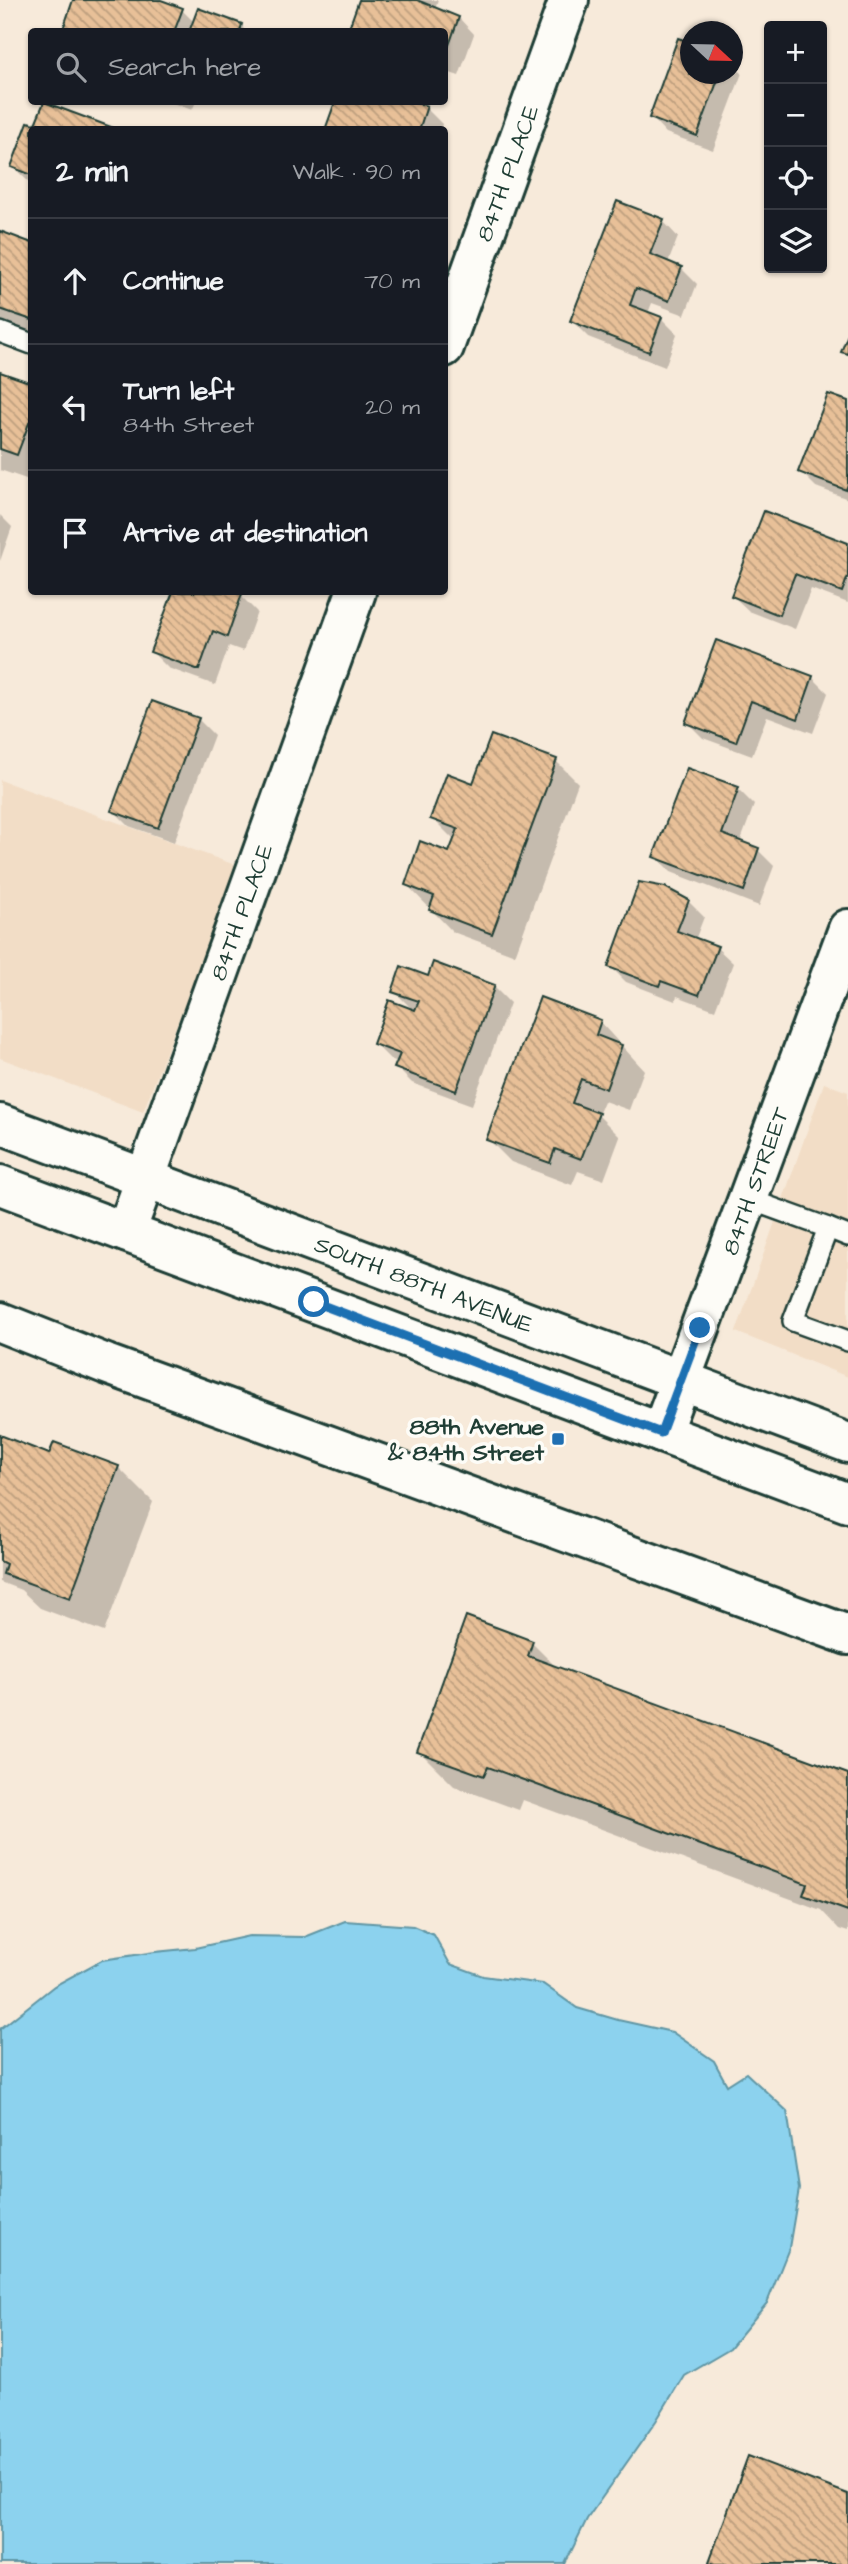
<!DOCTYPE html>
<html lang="en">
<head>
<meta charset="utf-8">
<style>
  body { margin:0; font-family:"Architects Daughter",sans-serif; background:#20242c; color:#f1f3f6 }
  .controls { position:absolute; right:21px; top:21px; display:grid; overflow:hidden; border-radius:7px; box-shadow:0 2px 5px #0004 }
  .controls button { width:63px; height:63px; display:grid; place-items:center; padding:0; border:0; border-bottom:2px solid #363941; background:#171b24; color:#f1f3f6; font:35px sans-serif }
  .compass { position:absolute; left:680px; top:21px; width:63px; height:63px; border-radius:50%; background:#171b24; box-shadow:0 2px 5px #0004; rotate:112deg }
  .stop { position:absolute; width:21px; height:21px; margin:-16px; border:5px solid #1f6fb2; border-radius:50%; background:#fff }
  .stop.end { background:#1f6fb2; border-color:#fff; box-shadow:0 2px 7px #0008 }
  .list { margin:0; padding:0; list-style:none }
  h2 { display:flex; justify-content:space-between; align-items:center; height:91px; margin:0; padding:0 28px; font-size:30px }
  h2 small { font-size:23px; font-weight:400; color:#9ea1a6 }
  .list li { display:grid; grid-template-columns:46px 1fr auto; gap:21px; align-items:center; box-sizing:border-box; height:126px; padding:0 28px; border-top:2px solid #363941 }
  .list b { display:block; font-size:26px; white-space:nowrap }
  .list p { margin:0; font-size:23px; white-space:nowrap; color:#9ea1a6 }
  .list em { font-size:23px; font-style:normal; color:#9ea1a6 }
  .icon { flex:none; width:38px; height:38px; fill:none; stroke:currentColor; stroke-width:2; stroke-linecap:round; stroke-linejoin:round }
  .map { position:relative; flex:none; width:848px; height:2564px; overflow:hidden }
  .search { position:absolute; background:#171b24; box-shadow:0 2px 5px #0004; left:28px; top:28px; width:420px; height:77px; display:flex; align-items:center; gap:18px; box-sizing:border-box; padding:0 24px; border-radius:7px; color:#9ea1a6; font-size:26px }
  .panel { position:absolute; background:#171b24; box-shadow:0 2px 5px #0004; left:28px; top:126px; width:420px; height:469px; border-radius:7px }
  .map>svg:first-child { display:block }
  .built { fill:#f2ddc6 }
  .water { fill:#8cd2ee; stroke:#6096a4; stroke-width:2 }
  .shadow { fill:#0003 }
  .building { fill:url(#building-back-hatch); stroke:#1f3d34; stroke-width:2 }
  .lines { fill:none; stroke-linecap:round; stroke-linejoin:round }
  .service-casing { stroke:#1f3d34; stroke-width:24 }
  .minor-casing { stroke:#1f3d34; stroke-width:44 }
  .tertiary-casing { stroke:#1f3d34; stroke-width:44 }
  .service { stroke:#fdfcf7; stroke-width:19 }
  .minor { stroke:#fdfcf7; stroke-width:38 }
  .tertiary { stroke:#fdfcf7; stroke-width:38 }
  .route { stroke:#1f6fb2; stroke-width:9 }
  .poi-dot { fill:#1f6fb2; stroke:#fdfcf7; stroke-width:2.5 }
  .labels { text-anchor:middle; stroke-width:7; stroke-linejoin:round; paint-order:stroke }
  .street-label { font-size:23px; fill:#1f3d34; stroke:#fdfcf7 }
  .poi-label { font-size:23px; font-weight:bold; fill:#1f3d34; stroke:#fdfcf7; text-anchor:end }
</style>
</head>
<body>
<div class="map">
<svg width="848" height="2564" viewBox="0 0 848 2564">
  <defs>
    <pattern id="building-back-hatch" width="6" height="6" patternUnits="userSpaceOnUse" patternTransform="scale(1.75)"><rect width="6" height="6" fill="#e8c098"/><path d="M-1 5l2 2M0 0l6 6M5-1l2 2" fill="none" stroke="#bb9d7d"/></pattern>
  </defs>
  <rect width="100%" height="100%" fill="#f7eada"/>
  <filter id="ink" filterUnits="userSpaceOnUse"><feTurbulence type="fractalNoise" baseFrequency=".0143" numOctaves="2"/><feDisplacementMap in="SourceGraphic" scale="14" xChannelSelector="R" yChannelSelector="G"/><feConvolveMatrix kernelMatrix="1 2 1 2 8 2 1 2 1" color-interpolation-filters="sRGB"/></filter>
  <g filter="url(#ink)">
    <g class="built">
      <polygon points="0,780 238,866 143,1112 0,1058"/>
      <polygon points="824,1083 848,1092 848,1377 736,1332"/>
    </g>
    <polygon class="water" points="345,1921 413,1926 434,1935 450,1964 483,1976 543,1984 577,2008 618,2020 672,2032 714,2061 727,2085 746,2073 787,2111 799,2189 789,2248 767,2303 730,2348 684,2375 656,2421 587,2519 565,2564 0,2564 0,2029 54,1986 102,1960 155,1952 195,1948 249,1936 305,1937"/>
    <g class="shadow">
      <polygon points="75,0 156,0 182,10 194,22 241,26 247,32 63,32"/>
      <polygon points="361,0 438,0 435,10 459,18 474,34 459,76 444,71 444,32 355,32 351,27"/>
      <polygon points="679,40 690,44 690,74 732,74 732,64 742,73 713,150 666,133 651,117"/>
      <polygon points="170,102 196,102 192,110"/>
      <polygon points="337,102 409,102 426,108 442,124 440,130 326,130"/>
      <polygon points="29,124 36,127 114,130 32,130 32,185 13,167"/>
      <polygon points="663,221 678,237 668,263 681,268 697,284 685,315 652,303 648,313 661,318 677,334 665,367 588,337 572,321"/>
      <polygon points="0,233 32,245 32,341 0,329"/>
      <polygon points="0,374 32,385 32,481 0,470"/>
      <polygon points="848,403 848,499 816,487 800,471"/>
      <polygon points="0,515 12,527 0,561"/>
      <polygon points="848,545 848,603 811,589 795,629 749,611 733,596"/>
      <polygon points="175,592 229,592 241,596 257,612 243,651 229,646 215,685 168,668 152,652"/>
      <polygon points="812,677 828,693 813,733 767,716 752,756 703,738 687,722"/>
      <polygon points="198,719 214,735 174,842 129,826 113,810"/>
      <polygon points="556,761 578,783 515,955 453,932 407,885 450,854 455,841 432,818 474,785"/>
      <polygon points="738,789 754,805 740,843 758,850 774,866 759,906 671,872 655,856"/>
      <polygon points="688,901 704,917 695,940 717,948 733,963 715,1010 677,996 675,1001 626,982 610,966"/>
      <polygon points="434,964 494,987 510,1003 472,1105 412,1083 396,1067 398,1062 390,1059 375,1044 414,1011 394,991 429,978"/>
      <polygon points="600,1022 644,1070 629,1110 604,1101 598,1115 620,1137 604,1180 578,1171 572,1185 511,1162 488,1139"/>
      <polygon points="0,1437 50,1456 118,1467 153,1502 104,1632 40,1608 21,1590 0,1582"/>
      <polygon points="532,1643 559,1670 848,1776 848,1932 839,1929 821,1910 523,1800 519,1810 454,1786 419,1751"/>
    </g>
    <g class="building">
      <polygon points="73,0 161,0 183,8 174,32 62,32"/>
      <polygon points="359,0 417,0 459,17 444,59 444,32 359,32 349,28"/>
      <polygon points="198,8 242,24 240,32 189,32"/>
      <polygon points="678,38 690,42 690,74 720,74 697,136 649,118"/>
      <polygon points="44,102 119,130 32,130 32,175 11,167 28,122 35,124"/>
      <polygon points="335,102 414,102 427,106 419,130 325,130"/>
      <polygon points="617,201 664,219 650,254 682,267 669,301 636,288 630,305 662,317 649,352 570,321"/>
      <polygon points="0,231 32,243 32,320 0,309"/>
      <polygon points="848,334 848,354 841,352"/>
      <polygon points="0,372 32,383 32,415 17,455 0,449"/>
      <polygon points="828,394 848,401 848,484 846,490 798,472"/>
      <polygon points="764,511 848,543 848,576 842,592 795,574 779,615 731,596"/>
      <polygon points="173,592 234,592 242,594 227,637 213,631 199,670 150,652"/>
      <polygon points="716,640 813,676 798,719 751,701 736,742 685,723"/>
      <polygon points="152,701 199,718 158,828 111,811"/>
      <polygon points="491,735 557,759 492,934 429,910 434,896 405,885 420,841 449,852 458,829 430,819 447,773 473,783"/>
      <polygon points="687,768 739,787 722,834 759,848 744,891 653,857"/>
      <polygon points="639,882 665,887 689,900 677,931 718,946 699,995 661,981 659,986 608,967"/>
      <polygon points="433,962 495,985 456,1091 394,1068 400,1054 373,1044 389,1000 415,1010 419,1001 392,992 401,966 428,976"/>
      <polygon points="540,997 601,1020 596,1035 622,1045 606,1089 581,1079 572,1103 599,1113 581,1159 555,1149 550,1163 486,1140"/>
      <polygon points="0,1435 49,1454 54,1442 119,1466 70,1598 3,1574 6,1564 0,1561"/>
      <polygon points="466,1616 533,1641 528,1656 848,1774 848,1911 803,1895 807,1884 488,1767 484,1776 417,1752"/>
      <polygon points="748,2456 848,2494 848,2564 715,2564 709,2562"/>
    </g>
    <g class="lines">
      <defs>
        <g id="service">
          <polyline points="0,332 32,344"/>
          <polyline points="748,1199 828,1228 793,1321 848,1341"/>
          <polyline points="828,1228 848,1236"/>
        </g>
        <g id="minor">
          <polyline points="444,347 569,0"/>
          <polyline points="126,1232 356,592"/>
          <polyline points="0,1322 106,1364 848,1635"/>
          <polyline points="661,1433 848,929"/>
        </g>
        <g id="tertiary">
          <polyline points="0,1124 848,1443"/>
          <polyline points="0,1185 848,1503"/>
        </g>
      </defs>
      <use href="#service" class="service-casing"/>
      <use href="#minor" class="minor-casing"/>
      <use href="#tertiary" class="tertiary-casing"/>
      <use href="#service" class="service"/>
      <use href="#minor" class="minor"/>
      <use href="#tertiary" class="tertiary"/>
    </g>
  </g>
  <g class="lines" filter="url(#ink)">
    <polyline class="route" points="314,1302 661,1433 700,1328"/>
  </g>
  <rect class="poi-dot" x="551" y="1432" width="14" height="14" rx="3.5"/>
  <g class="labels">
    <g class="street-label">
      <text transform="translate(507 173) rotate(-70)" y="8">84TH PLACE</text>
      <text transform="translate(241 912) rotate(-70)" y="8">84TH PLACE</text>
      <text transform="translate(755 1181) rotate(-70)" y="8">84TH STREET</text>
      <text transform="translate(424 1284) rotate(21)" y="8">SOUTH 88TH AVENUE</text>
    </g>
    <g class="poi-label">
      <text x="544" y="1434">88th Avenue<tspan x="544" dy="26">&amp; 84th Street</tspan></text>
    </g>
  </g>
</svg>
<div class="controls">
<button>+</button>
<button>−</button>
<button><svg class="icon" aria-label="locate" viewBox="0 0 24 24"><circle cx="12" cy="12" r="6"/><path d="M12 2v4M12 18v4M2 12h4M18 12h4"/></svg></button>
<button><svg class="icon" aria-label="layers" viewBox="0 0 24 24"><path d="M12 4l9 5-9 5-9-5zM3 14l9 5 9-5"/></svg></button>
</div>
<svg class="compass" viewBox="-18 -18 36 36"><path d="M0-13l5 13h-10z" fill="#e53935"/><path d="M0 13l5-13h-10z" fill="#9ea1a6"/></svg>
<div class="stop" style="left:314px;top:1302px"></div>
<div class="stop end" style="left:700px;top:1328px"></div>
<div class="search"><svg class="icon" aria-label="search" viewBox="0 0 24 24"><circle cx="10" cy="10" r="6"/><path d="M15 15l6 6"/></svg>Search here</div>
<section class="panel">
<h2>2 min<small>Walk · 90 m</small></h2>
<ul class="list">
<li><svg class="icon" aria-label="ahead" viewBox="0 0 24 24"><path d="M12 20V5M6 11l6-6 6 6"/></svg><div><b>Continue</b></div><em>70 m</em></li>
<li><svg class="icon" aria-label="left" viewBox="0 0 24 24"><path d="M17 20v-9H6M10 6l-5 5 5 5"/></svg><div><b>Turn left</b><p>84th Street</p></div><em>20 m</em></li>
<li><svg class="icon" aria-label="arrive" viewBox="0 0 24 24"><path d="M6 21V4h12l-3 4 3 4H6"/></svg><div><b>Arrive at destination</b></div></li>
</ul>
</section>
</div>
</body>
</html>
